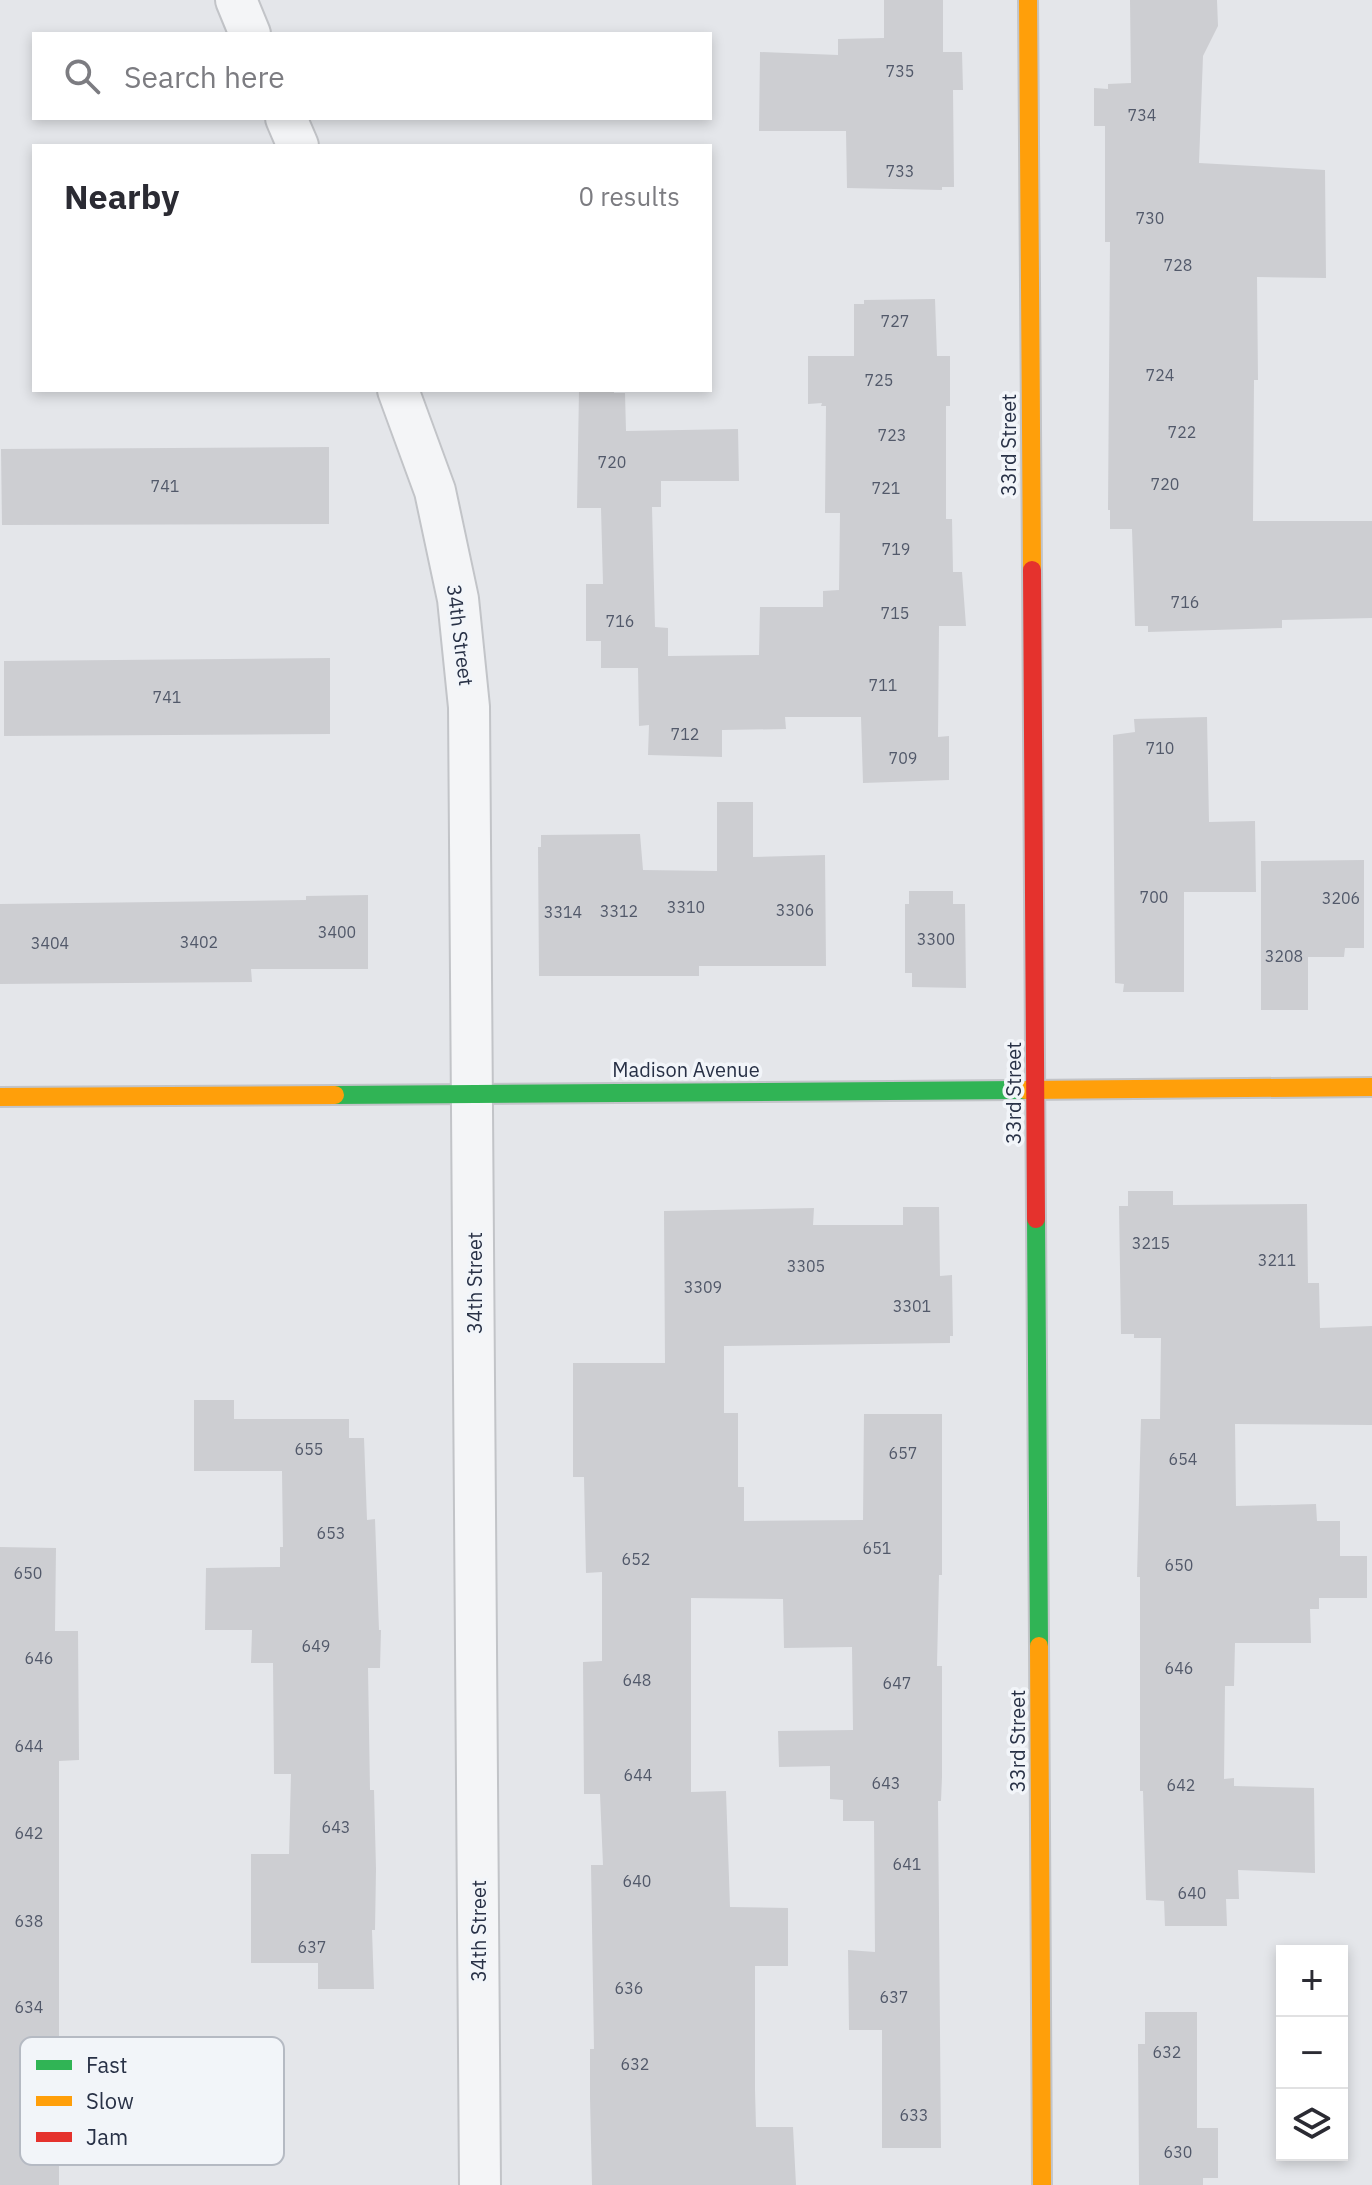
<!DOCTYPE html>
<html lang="en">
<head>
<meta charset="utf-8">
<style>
  body { margin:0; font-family:"IBM Plex Sans",sans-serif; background:#f7f7f7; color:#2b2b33 }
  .controls { position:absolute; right:24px; bottom:24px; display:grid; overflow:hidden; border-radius:0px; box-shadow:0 4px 12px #0003 }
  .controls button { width:72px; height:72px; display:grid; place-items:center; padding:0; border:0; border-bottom:2px solid #e1e1e2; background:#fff; color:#2b2b33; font:40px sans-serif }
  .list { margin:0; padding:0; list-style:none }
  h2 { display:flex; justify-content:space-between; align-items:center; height:104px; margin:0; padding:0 32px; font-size:34px }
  h2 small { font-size:26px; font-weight:400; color:#7c7c81 }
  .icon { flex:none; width:44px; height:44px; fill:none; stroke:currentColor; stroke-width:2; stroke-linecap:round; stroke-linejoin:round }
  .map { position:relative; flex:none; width:1372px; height:2185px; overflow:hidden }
  .search { position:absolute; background:#fff; box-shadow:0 4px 12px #0003; left:32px; top:32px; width:680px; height:88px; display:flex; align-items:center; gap:20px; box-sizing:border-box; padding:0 28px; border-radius:0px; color:#7c7c81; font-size:30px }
  .panel { position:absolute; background:#fff; box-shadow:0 4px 12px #0003; left:32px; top:144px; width:680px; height:248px; border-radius:0px }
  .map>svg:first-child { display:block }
  .building { fill:#cdced2 }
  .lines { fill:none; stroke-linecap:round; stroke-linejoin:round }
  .street-casing { stroke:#c2c4c8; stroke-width:44 }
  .fast-casing { stroke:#c2c4c8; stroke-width:22 }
  .slow-casing { stroke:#c2c4c8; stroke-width:22 }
  .jam-casing { stroke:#c2c4c8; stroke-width:22 }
  .street { stroke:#f4f5f7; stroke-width:40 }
  .fast { stroke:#30b455; stroke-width:18 }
  .slow { stroke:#ff9f0a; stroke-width:18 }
  .jam { stroke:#e5322d; stroke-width:18 }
  .labels { text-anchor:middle; stroke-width:7; stroke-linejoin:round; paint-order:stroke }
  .number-label { font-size:16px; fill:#52596a }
  .street-label { font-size:20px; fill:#283146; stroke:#f2f5f9 }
  .key { fill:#f2f5f9; stroke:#b5bac3; stroke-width:2 }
  .key-label { font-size:22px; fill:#283146 }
</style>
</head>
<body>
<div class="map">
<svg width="1372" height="2185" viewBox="0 0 1372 2185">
  <rect width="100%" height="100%" fill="#e4e6ea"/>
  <g class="building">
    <polygon points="884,0 943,0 943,52 962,52 963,90 953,90 954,187 942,187 942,190 847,188 846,131 759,131 760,52 838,55 838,39 884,38"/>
    <polygon points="1130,0 1217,0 1218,26 1203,56 1199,163 1325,170 1326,278 1257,277 1258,380 1254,380 1253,521 1372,521 1372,618 1282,620 1282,628 1148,632 1148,626 1135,626 1132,529 1110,529 1110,510 1108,510 1110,242 1105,242 1105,126 1094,126 1094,88 1108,89 1108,84 1131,83"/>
    <polygon points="935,299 937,356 950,356 950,406 946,406 946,519 952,519 953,572 962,572 966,626 939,626 938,737 949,736 949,780 863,783 861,717 785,717 786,729 722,730 722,757 648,755 649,725 639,726 638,668 601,668 601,641 586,641 586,584 603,584 601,508 577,508 579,390 614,390 614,393 625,393 626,431 738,429 739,481 661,481 661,507 652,507 655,627 668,628 668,656 759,655 760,607 823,607 823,591 839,590 840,513 825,513 826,406 821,406 822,403 808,404 808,356 854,356 854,304 864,304 864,300"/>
    <polygon points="329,447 329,524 2,525 1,449"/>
    <polygon points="330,658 330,734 4,736 4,661"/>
    <polygon points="1207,717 1209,822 1255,821 1256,892 1184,892 1184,992 1123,992 1124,984 1115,983 1113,735 1135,732 1134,719"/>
    <polygon points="717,802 753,802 753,857 825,855 826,966 699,966 699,976 539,976 538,847 541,847 541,835 640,834 643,870 717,871"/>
    <polygon points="1364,860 1364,948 1345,948 1344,957 1308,957 1308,1010 1261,1010 1261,861"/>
    <polygon points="909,891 953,891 953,904 965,904 966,988 912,987 912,973 905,973 905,904 909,904"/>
    <polygon points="368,895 368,969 251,969 252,982 0,984 0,904 306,900 306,896"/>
    <polygon points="1128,1191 1173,1191 1173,1205 1307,1204 1308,1283 1319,1283 1320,1328 1372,1326 1372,1425 1235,1424 1236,1506 1316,1504 1317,1521 1340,1521 1340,1556 1367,1556 1367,1598 1319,1598 1319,1609 1310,1609 1311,1643 1235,1643 1234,1686 1225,1686 1224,1779 1234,1778 1234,1786 1314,1788 1315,1873 1238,1870 1239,1899 1226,1899 1227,1926 1165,1926 1164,1901 1146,1900 1143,1791 1140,1791 1140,1577 1137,1577 1141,1419 1160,1419 1161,1338 1134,1338 1134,1334 1121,1334 1119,1206 1128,1206"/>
    <polygon points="903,1207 939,1207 940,1276 952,1275 953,1336 950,1336 950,1343 724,1346 724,1413 738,1413 738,1487 744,1487 744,1521 863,1520 864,1414 942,1414 942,1575 939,1575 937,1666 942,1666 942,1777 941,1801 938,1801 941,2148 882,2148 882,2030 849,2030 848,1950 875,1952 874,1821 843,1821 843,1800 830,1799 830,1766 779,1767 778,1731 853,1730 852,1647 784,1648 783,1599 691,1598 691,1792 726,1791 730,1907 788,1908 788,1966 755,1966 755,2090 756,2127 793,2127 796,2185 592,2185 590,2098 590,2049 594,2049 591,1865 603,1865 600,1794 584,1794 583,1662 602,1661 602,1572 586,1573 584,1477 573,1477 573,1363 665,1363 664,1211 814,1208 813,1225 903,1225"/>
    <polygon points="194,1400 234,1400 234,1419 349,1419 349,1438 364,1438 367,1520 375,1519 379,1630 381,1630 380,1668 368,1668 370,1790 374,1790 376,1869 375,1930 372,1930 374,1989 318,1989 318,1963 251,1963 251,1854 289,1854 291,1774 274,1774 273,1663 251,1663 252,1630 205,1630 206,1568 280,1567 280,1547 283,1547 282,1471 194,1471"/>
    <polygon points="0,1547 56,1548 55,1631 78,1631 79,1760 59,1761 59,2185 0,2185"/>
    <polygon points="1145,2012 1197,2012 1197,2128 1218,2128 1218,2178 1203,2178 1203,2185 1139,2185 1138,2044 1145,2044"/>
  </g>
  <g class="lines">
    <defs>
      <g id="street">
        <polyline points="236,0 250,34"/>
        <polyline points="286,118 298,146"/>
        <polyline points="398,390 435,491 458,599 469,707 480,2185"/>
      </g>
      <g id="fast">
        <polyline points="335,1095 1026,1090"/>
        <polyline points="1036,1219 1039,1646"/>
      </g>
      <g id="slow">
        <polyline points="1028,0 1032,570"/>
        <polyline points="1026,1090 1372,1087"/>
        <polyline points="0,1097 335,1095"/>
        <polyline points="1039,1646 1042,2185"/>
      </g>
      <polyline id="jam" points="1032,570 1036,1219"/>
    </defs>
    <use href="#street" class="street-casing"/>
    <use href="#fast" class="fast-casing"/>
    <use href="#slow" class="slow-casing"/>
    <use href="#jam" class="jam-casing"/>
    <use href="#street" class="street"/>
    <use href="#fast" class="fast"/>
    <use href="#slow" class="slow"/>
    <use href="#jam" class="jam"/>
  </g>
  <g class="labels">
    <g class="number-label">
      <text x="900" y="77">735</text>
      <text x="1142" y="121">734</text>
      <text x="900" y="177">733</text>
      <text x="1150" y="224">730</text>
      <text x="1178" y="271">728</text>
      <text x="895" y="327">727</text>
      <text x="1160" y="381">724</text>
      <text x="879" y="386">725</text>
      <text x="1182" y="438">722</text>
      <text x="892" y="441">723</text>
      <text x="612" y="468">720</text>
      <text x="1165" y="490">720</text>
      <text x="165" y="492">741</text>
      <text x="886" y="494">721</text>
      <text x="896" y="555">719</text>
      <text x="1185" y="608">716</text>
      <text x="895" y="619">715</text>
      <text x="620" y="627">716</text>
      <text x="883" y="691">711</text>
      <text x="167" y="703">741</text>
      <text x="685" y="740">712</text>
      <text x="1160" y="754">710</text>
      <text x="903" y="764">709</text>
      <text x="1154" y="903">700</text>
      <text x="1341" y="904">3206</text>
      <text x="686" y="913">3310</text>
      <text x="795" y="916">3306</text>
      <text x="619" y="917">3312</text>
      <text x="563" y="918">3314</text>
      <text x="337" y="938">3400</text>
      <text x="936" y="945">3300</text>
      <text x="199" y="948">3402</text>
      <text x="50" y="949">3404</text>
      <text x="1284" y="962">3208</text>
      <text x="1151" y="1249">3215</text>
      <text x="1277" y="1266">3211</text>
      <text x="806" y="1272">3305</text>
      <text x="703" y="1293">3309</text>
      <text x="912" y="1312">3301</text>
      <text x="309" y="1455">655</text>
      <text x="903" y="1459">657</text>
      <text x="1183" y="1465">654</text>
      <text x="331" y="1539">653</text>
      <text x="877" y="1554">651</text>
      <text x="636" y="1565">652</text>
      <text x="1179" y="1571">650</text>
      <text x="28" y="1579">650</text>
      <text x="316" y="1652">649</text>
      <text x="39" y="1664">646</text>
      <text x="1179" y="1674">646</text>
      <text x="637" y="1686">648</text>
      <text x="897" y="1689">647</text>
      <text x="29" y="1752">644</text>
      <text x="638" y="1781">644</text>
      <text x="886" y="1789">643</text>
      <text x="1181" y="1791">642</text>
      <text x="336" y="1833">643</text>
      <text x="29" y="1839">642</text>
      <text x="907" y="1870">641</text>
      <text x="637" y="1887">640</text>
      <text x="1192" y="1899">640</text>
      <text x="29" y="1927">638</text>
      <text x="312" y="1953">637</text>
      <text x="629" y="1994">636</text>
      <text x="894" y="2003">637</text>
      <text x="29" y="2013">634</text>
      <text x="1167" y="2058">632</text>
      <text x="635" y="2070">632</text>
      <text x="914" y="2121">633</text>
      <text x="1178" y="2158">630</text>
    </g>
    <g class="street-label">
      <text transform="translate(1009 445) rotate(-90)" y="7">33rd Street</text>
      <text transform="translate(460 635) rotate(83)" y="7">34th Street</text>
      <text x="686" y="1077">Madison Avenue</text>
      <text transform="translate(1014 1093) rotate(-90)" y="7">33rd Street</text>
      <text transform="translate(475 1283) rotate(-90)" y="7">34th Street</text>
      <text transform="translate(1018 1741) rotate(-90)" y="7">33rd Street</text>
      <text transform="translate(479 1931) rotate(-90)" y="7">34th Street</text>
    </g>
  </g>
  <rect x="20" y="2037" width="264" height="128" rx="12" class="key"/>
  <rect x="36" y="2060" width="36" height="10" fill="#30b455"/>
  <rect x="36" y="2096" width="36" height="10" fill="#ff9f0a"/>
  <rect x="36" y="2132" width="36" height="10" fill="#e5322d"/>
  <g class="key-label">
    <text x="86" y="2073">Fast</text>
    <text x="86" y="2109">Slow</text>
    <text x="86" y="2145">Jam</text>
  </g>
</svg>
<div class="controls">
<button>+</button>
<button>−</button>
<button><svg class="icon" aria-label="layers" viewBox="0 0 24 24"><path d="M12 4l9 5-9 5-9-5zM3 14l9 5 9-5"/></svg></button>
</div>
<div class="search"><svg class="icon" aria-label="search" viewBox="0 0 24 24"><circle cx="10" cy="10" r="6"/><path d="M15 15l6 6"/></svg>Search here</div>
<section class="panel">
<h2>Nearby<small>0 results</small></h2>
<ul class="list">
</ul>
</section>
</div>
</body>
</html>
